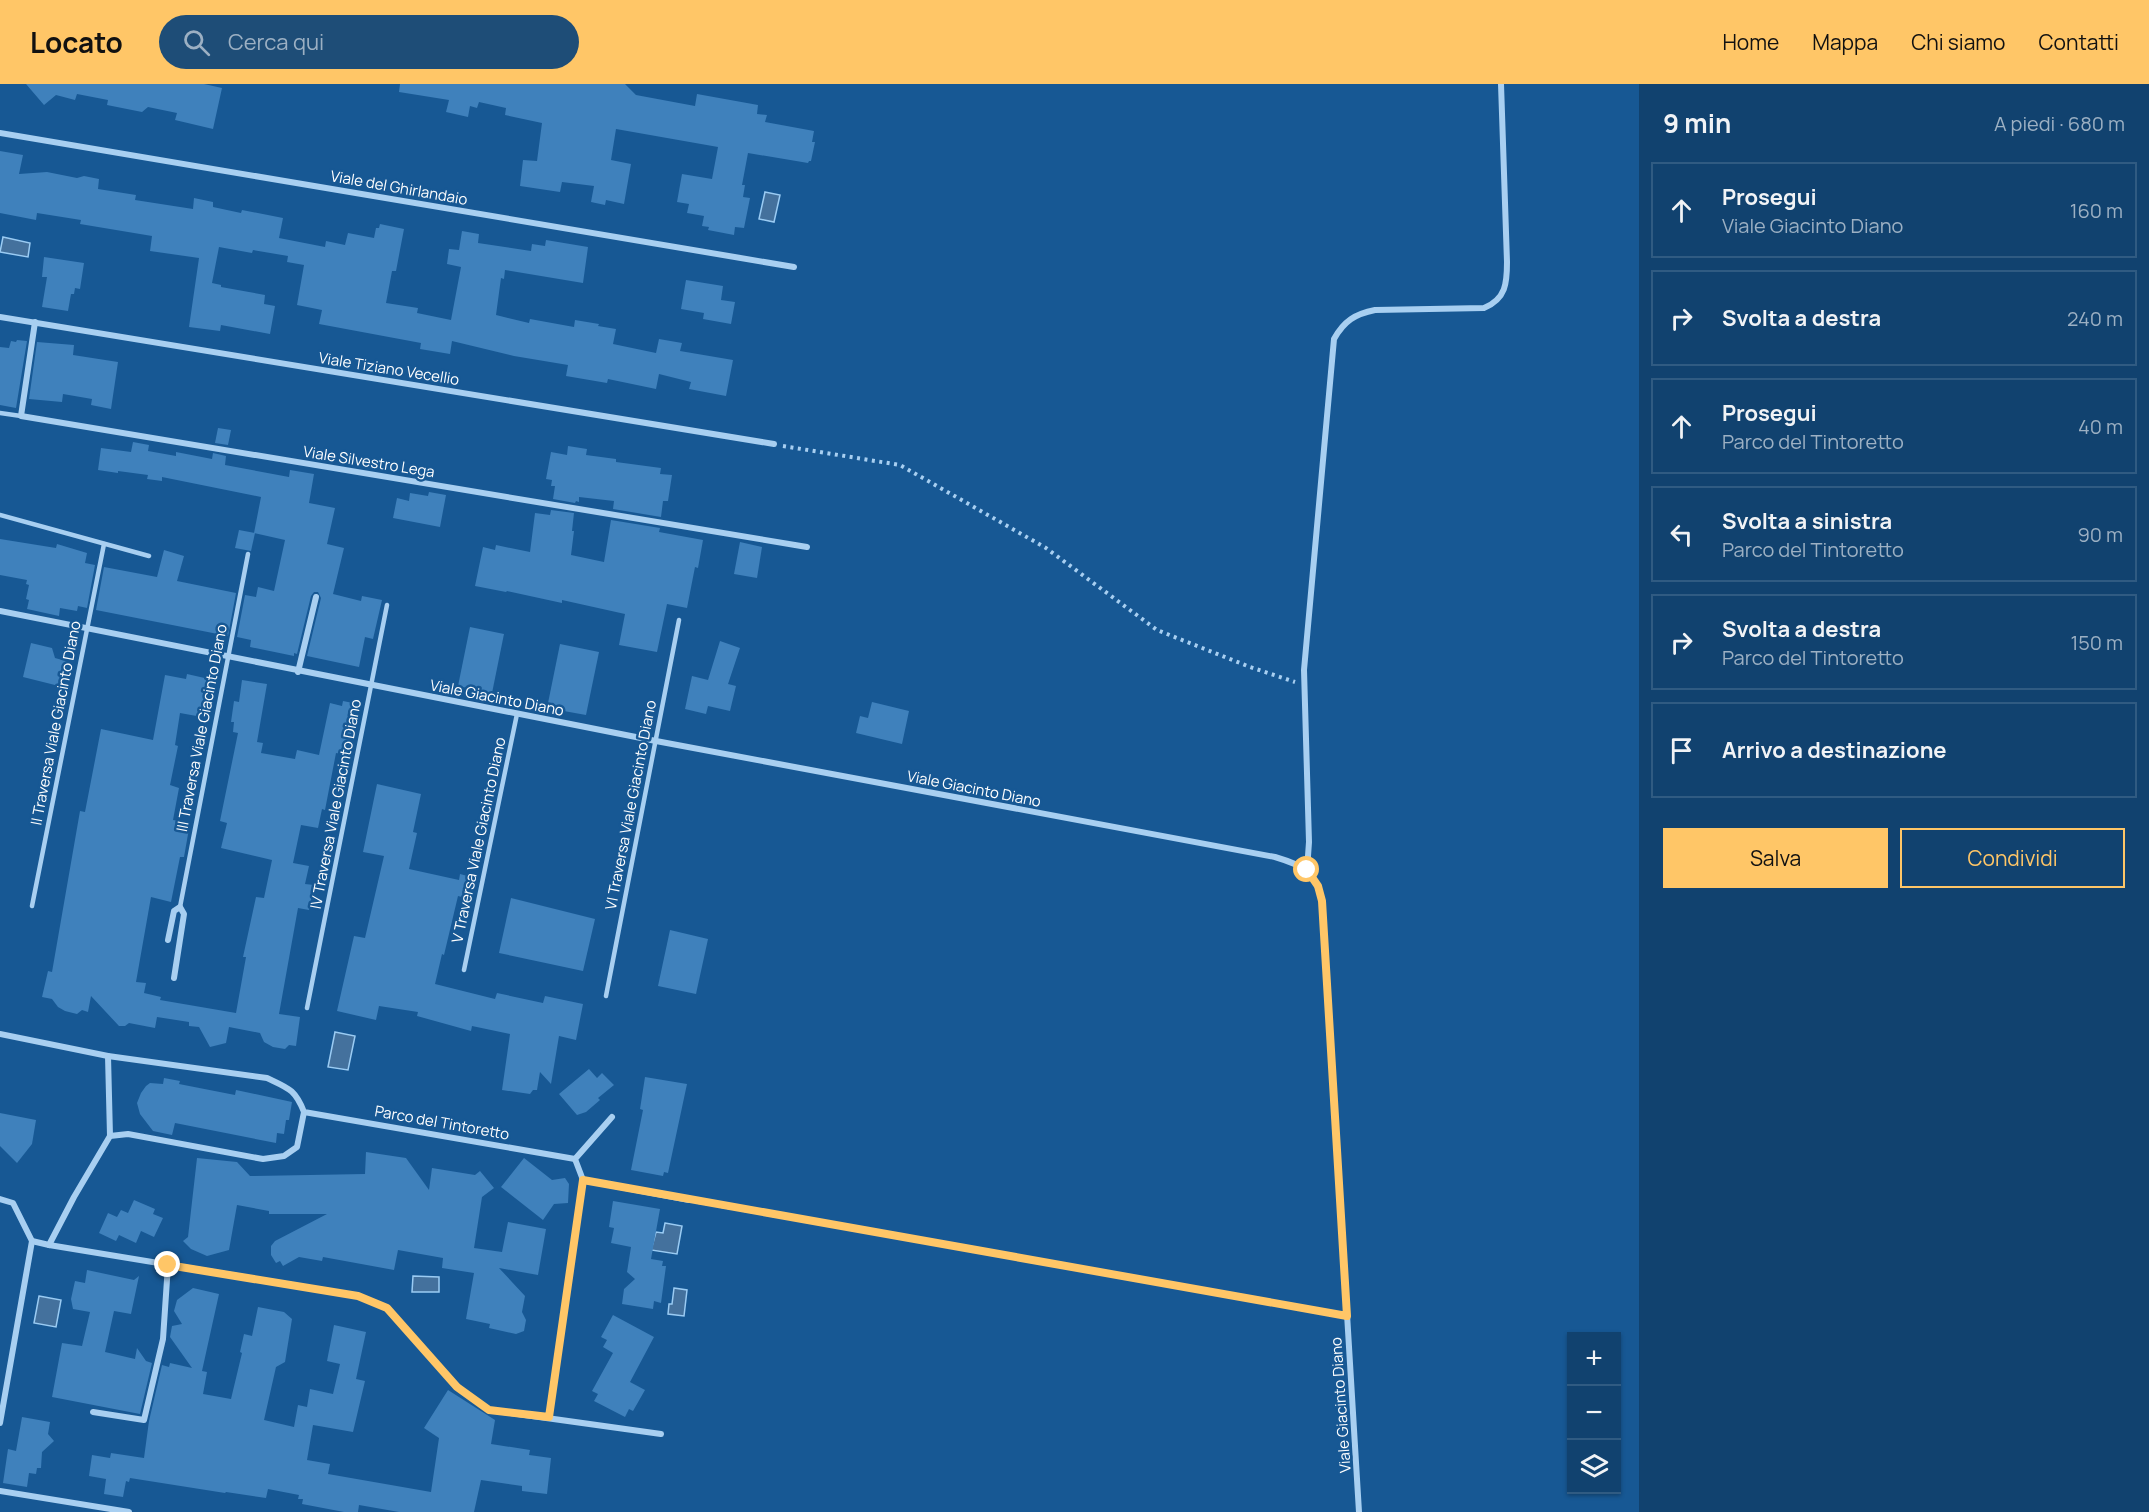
<!DOCTYPE html>
<html lang="it">
<head>
<meta charset="utf-8">
<style>
  body { margin:0; font-family:Manrope,sans-serif; background:#1e4d77; color:#f1f3f6 }
  .controls { position:absolute; right:18px; bottom:18px; display:grid; overflow:hidden; border-radius:0px; box-shadow:0 2px 4px #0004 }
  .controls button { width:54px; height:54px; display:grid; place-items:center; padding:0; border:0; border-bottom:2px solid #305b82; background:#11426f; color:#f1f3f6; font:30px sans-serif }
  .stop { position:absolute; width:18px; height:18px; margin:-14px; border:4px solid #ffc667; border-radius:50%; background:#fff }
  .stop.end { background:#ffc667; border-color:#fff; box-shadow:0 2px 6px #0008 }
  .list { margin:0; padding:0; list-style:none }
  h2 { display:flex; justify-content:space-between; align-items:center; height:78px; margin:0; padding:0 24px; font-size:26px }
  h2 small { font-size:20px; font-weight:400; color:#9cb0c3 }
  .list li { display:grid; grid-template-columns:39px 1fr auto; gap:18px; align-items:center; box-sizing:border-box; height:96px; margin:0 12px 12px; padding:0 12px; border:2px solid #305b82; border-radius:0px }
  .list b { display:block; font-size:22px; white-space:nowrap }
  .list p { margin:0; font-size:20px; white-space:nowrap; color:#9cb0c3 }
  .list em { font-size:20px; font-style:normal; color:#9cb0c3 }
  .actions { display:flex; gap:12px; padding:18px 24px }
  .actions a { flex:1; padding:14px 0; border:2px solid #ffc667; border-radius:0px; text-align:center; font-size:21px; color:#ffc667 }
  .actions .main { background:#ffc667; color:#111 }
  .icon { flex:none; width:33px; height:33px; fill:none; stroke:currentColor; stroke-width:2; stroke-linecap:round; stroke-linejoin:round }
  .map { position:relative; flex:none; width:1639px; height:1428px; overflow:hidden }
  header { display:flex; align-items:center; gap:36px; box-sizing:border-box; height:84px; padding:0 30px; background:#ffc667; color:#111 }
  header strong { font-size:28px }
  nav { display:flex; gap:33px; margin-inline-start:auto; font-size:21px }
  .search { width:420px; height:54px; background:#1e4d77; display:flex; align-items:center; gap:15px; box-sizing:border-box; padding:0 21px; border-radius:33px; color:#9cb0c3; font-size:22px }
  main { display:flex }
  aside { flex:1; background:#11426f }
  .map>svg:first-child { display:block }
  .water { fill:#44719d; stroke:#9acbf3; stroke-width:1.5 }
  .building { fill:#3f81bc }
  .lines { fill:none; stroke-linecap:round; stroke-linejoin:round }
  .path { stroke:#a8cff1; stroke-width:4; stroke-dasharray:3 4.5; stroke-linecap:butt }
  .service { stroke:#a8cff1; stroke-width:4.5 }
  .minor { stroke:#a8cff1; stroke-width:6 }
  .route { stroke:#ffc667; stroke-width:8 }
  .labels { text-anchor:middle; stroke-width:5; stroke-linejoin:round; paint-order:stroke }
  .street-label { font-size:15px; fill:#fff; stroke:#175894 }
</style>
</head>
<body>
<header>
<strong>Locato</strong>
<div class="search"><svg class="icon" aria-label="search" viewBox="0 0 24 24"><circle cx="10" cy="10" r="6"/><path d="M15 15l6 6"/></svg>Cerca qui</div>
<nav><a>Home</a><a>Mappa</a><a>Chi siamo</a><a>Contatti</a></nav>
</header>
<main>
<div class="map">
<svg width="1639" height="1428" viewBox="0 0 1639 1428">
  <rect width="100%" height="100%" fill="#175894"/>
  <g class="water">
    <polygon points="765,108 780,111 774,138 759,135"/>
    <polygon points="3,153 30,159 28,173 0,168"/>
    <polygon points="335,948 355,952 348,986 328,983"/>
    <polygon points="665,1139 682,1142 677,1170 651,1166 656,1148 663,1149"/>
    <polygon points="413,1192 439,1193 439,1208 412,1208"/>
    <polygon points="674,1204 687,1206 684,1232 668,1230 669,1220 672,1220"/>
    <polygon points="39,1212 61,1216 56,1243 34,1239"/>
  </g>
  <g class="building">
    <polygon points="26,0 204,0 222,4 213,45 175,36 177,29 148,23 142,28 107,21 108,16 77,10 75,16 56,11 44,21"/>
    <polygon points="400,0 625,0 636,11 695,22 697,10 758,21 757,30 767,31 765,38 814,47 812,58 815,58 811,77 809,77 808,79 748,69 742,101 745,101 743,113 750,114 744,144 735,143 734,151 708,146 709,143 702,142 704,132 687,129 689,120 677,118 682,90 712,95 718,63 616,45 611,76 631,80 624,120 606,116 605,121 591,118 594,102 562,98 560,108 520,102 523,76 537,77 542,39 505,31 506,24 479,18 477,24 470,22 468,33 446,28 449,16 399,8"/>
    <polygon points="0,67 23,71 19,90 47,88 77,94 84,92 99,95 98,105 136,111 135,116 193,125 194,114 213,118 213,123 241,129 242,126 283,134 279,154 325,163 326,157 345,161 348,149 374,154 376,144 379,144 380,140 404,145 396,187 392,187 386,219 418,224 417,229 451,236 461,183 447,180 449,165 459,166 462,147 479,150 478,159 531,167 532,160 545,162 546,156 588,163 583,199 505,186 504,195 501,194 496,231 529,239 530,235 574,243 575,236 599,240 598,242 616,245 613,260 656,269 659,255 682,259 680,267 733,276 726,312 689,305 691,298 659,290 656,305 608,295 607,299 566,292 568,281 514,272 452,257 450,270 420,265 421,259 319,240 322,226 297,221 304,181 287,178 288,172 253,166 252,169 219,163 212,199 221,201 221,203 265,211 264,220 275,222 270,250 221,241 220,247 189,243 199,174 150,167 152,152 80,140 81,136 37,129 36,136 0,129"/>
    <polygon points="44,173 84,179 80,205 75,204 74,210 71,210 68,227 42,223 47,193 42,193"/>
    <polygon points="686,196 723,202 721,216 735,218 731,240 703,235 704,229 681,225"/>
    <polygon points="17,256 27,257 16,324 0,321 0,263 9,264 11,257 16,258"/>
    <polygon points="37,258 74,261 73,271 118,278 111,325 91,321 92,315 63,310 62,318 29,315"/>
    <polygon points="218,344 231,346 228,361 215,359"/>
    <polygon points="133,358 149,361 148,367 176,372 176,368 212,375 213,369 226,372 225,381 289,393 290,386 314,390 309,419 335,424 327,460 344,464 333,510 361,517 362,512 382,516 373,555 365,553 359,583 307,572 321,514 318,508 314,508 311,512 297,570 294,569 294,572 250,563 251,556 237,553 245,511 256,513 258,503 274,507 285,456 254,449 261,413 162,393 162,397 147,395 148,391 118,387 118,389 98,386 101,364 131,368"/>
    <polygon points="568,362 587,365 586,371 616,375 616,378 661,384 660,390 672,391 668,417 663,417 661,433 613,425 614,417 579,413 579,418 576,417 575,419 553,415 555,402 551,402 552,396 546,395 551,368 567,371"/>
    <polygon points="429,408 446,411 440,443 393,434 397,414 409,417 410,409 428,412"/>
    <polygon points="551,426 574,429 572,447 574,447 571,471 604,478 611,436 660,444 659,448 703,456 698,484 695,483 687,524 667,520 657,568 619,561 625,530 562,516 562,519 507,507 506,508 475,502 483,463 495,466 496,461 530,468 535,429 550,431"/>
    <polygon points="239,446 255,449 251,467 235,464"/>
    <polygon points="0,455 56,464 57,460 87,469 85,479 95,481 87,524 78,522 77,527 60,524 59,532 27,525 29,516 26,515 29,501 26,500 27,496 0,491"/>
    <polygon points="740,458 762,463 757,494 734,490"/>
    <polygon points="164,466 184,472 177,497 236,509 228,552 96,526 104,483 157,493"/>
    <polygon points="470,543 504,550 492,609 458,602"/>
    <polygon points="720,557 740,564 728,600 736,602 730,627 708,622 706,630 685,625 692,592 708,596"/>
    <polygon points="31,559 52,564 55,574 73,579 67,604 23,593"/>
    <polygon points="560,560 599,568 586,631 547,624"/>
    <polygon points="187,590 209,595 202,633 180,629 175,661 178,662 170,701 179,704 173,736 190,739 184,773 180,773 171,818 151,813 136,898 146,899 144,909 161,913 160,916 236,929 246,873 243,873 256,813 264,814 272,776 221,764 227,739 220,737 238,649 233,648 234,638 231,638 234,617 239,618 242,596 267,600 257,658 263,659 261,669 295,675 297,666 319,671 330,619 342,622 343,617 358,620 347,671 336,669 325,726 322,725 318,744 301,741 293,779 309,782 305,800 314,801 309,826 298,824 279,930 300,933 296,962 289,961 285,965 273,963 264,958 260,949 229,943 226,959 210,963 199,943 189,942 189,938 157,933 155,944 129,939 125,942 119,942 91,912 88,928 82,926 77,930 65,927 58,923 52,915 42,913 48,887 52,888 80,727 85,728 101,645 153,656 165,591 186,595"/>
    <polygon points="872,618 909,627 902,660 856,649 860,632 868,634"/>
    <polygon points="377,700 421,710 413,748 417,749 409,785 459,796 460,790 475,794 470,815 458,812 444,871 442,870 435,900 495,915 497,909 543,919 545,912 583,920 576,956 559,952 551,1000 540,988 537,1006 533,1006 530,1010 502,1006 510,950 472,942 471,947 417,932 418,928 379,922 376,936 337,927 354,852 365,854 384,772 363,768"/>
    <polygon points="511,814 595,835 583,887 499,869"/>
    <polygon points="670,846 708,855 696,910 658,902"/>
    <polygon points="589,985 597,994 602,989 614,1001 598,1014 600,1016 586,1028 577,1031 559,1010"/>
    <polygon points="645,993 687,1000 668,1089 664,1088 663,1092 631,1086 643,1026 640,1025"/>
    <polygon points="164,994 180,997 179,1000 235,1011 236,1006 292,1018 289,1036 286,1036 284,1050 277,1049 276,1059 175,1039 172,1051 153,1047 140,1030 137,1019 141,1009 146,1002 150,999 163,1000"/>
    <polygon points="0,1029 36,1036 32,1060 17,1079 0,1062"/>
    <polygon points="366,1068 406,1074 429,1106 432,1084 475,1091 480,1087 494,1104 482,1113 474,1164 502,1168 508,1138 546,1145 538,1191 499,1184 525,1212 522,1228 526,1236 524,1247 516,1250 489,1244 490,1240 466,1235 474,1189 442,1184 443,1174 398,1166 394,1186 323,1173 322,1177 299,1173 283,1182 280,1177 276,1179 271,1171 271,1162 275,1157 327,1130 269,1130 269,1127 237,1121 229,1166 207,1172 191,1165 183,1157 188,1153 197,1074 237,1078 250,1092 365,1090"/>
    <polygon points="524,1074 552,1096 565,1094 569,1100 568,1119 554,1120 543,1136 501,1103"/>
    <polygon points="134,1116 155,1125 153,1130 163,1134 154,1153 141,1147 136,1159 119,1151 116,1157 99,1149 108,1129 117,1133 121,1126 128,1129"/>
    <polygon points="613,1117 660,1125 651,1175 663,1177 662,1182 666,1182 661,1219 654,1217 653,1225 622,1220 624,1205 635,1195 627,1188 631,1163 611,1159 614,1144 609,1143"/>
    <polygon points="87,1186 134,1196 139,1192 131,1230 114,1227 105,1268 135,1275 137,1264 146,1277 152,1279 140,1330 52,1313 62,1259 82,1262 90,1228 73,1225 71,1215 75,1197 85,1199"/>
    <polygon points="193,1204 219,1210 202,1287 207,1288 203,1310 231,1315 242,1269 240,1268 244,1250 252,1252 258,1223 284,1228 292,1235 285,1278 276,1283 264,1336 294,1343 298,1321 307,1323 310,1305 333,1310 340,1280 327,1277 334,1241 366,1248 356,1295 365,1297 353,1348 313,1341 307,1376 330,1380 328,1390 431,1408 439,1354 424,1344 448,1306 495,1336 491,1360 530,1366 529,1371 551,1374 547,1410 522,1407 522,1402 481,1396 474,1428 399,1428 359,1421 358,1428 344,1428 302,1420 303,1415 298,1415 299,1411 268,1405 266,1414 226,1408 225,1409 130,1394 129,1398 126,1397 123,1413 104,1410 106,1395 89,1392 92,1371 110,1374 111,1369 144,1374 149,1337 162,1281 169,1283 170,1279 192,1284 170,1253 172,1242 182,1240 174,1227 177,1216"/>
    <polygon points="613,1231 654,1253 630,1298 645,1306 633,1327 629,1325 625,1333 594,1317 598,1310 592,1307 613,1269 603,1263 607,1256 601,1253"/>
    <polygon points="22,1333 50,1338 48,1350 54,1357 42,1368 41,1384 37,1384 36,1390 29,1389 27,1403 3,1399 8,1365 16,1367"/>
  </g>
  <g class="lines">
    <g class="path">
      <polyline points="783,362 900,381 1046,464 1157,546 1250,583 1295,598"/>
      <polyline points="698,1118 1335,1230"/>
    </g>
    <g class="service">
      <polyline points="0,329 21,332"/>
      <polyline points="0,431 149,472"/>
      <polyline points="32,822 104,460"/>
      <polyline points="180,823 248,470"/>
      <polyline points="464,886 517,630"/>
      <polyline points="606,912 679,536"/>
      <polyline points="307,924 387,521"/>
    </g>
    <g class="minor">
      <polyline points="0,49 794,183"/>
      <polyline points="0,233 774,360"/>
      <polyline points="35,238 21,332 807,463"/>
      <path d="M0 527 656 657 1275 773C1302 781 1316 787 1322 817L1359 1428"/>
      <polyline points="298,588 316,513"/>
      <path d="M1307 786 1309 758 1304 586 1334 255C1344 237 1355 230 1375 226L1484 224C1506 215 1507 199 1507 178L1501 0"/>
      <polyline points="168,856 174,827 180,823 184,830 174,894"/>
      <path d="M0 950 108 972 267 994C288 1004 295 1005 304 1028L575 1075"/>
      <polyline points="110,1052 128,1050 263,1075 284,1072 297,1063 304,1028"/>
      <polyline points="583,1096 689,1116"/>
      <polyline points="0,1115 13,1119 32,1157 0,1339"/>
      <polyline points="32,1157 49,1161 359,1212 387,1224 457,1303 489,1326 661,1350"/>
      <polyline points="49,1161 74,1113 110,1052 108,972"/>
      <polyline points="93,1328 144,1336 163,1255 168,1181"/>
      <polyline points="549,1333 583,1096 575,1075 612,1033"/>
      <polyline points="0,1407 129,1428"/>
    </g>
  </g>
  <g class="lines">
    <polyline class="route" points="168,1181 358,1212 387,1224 457,1303 489,1326 549,1333 583,1096 1347,1232 1322,817 1318,802 1307,786"/>
  </g>
  <g class="labels">
    <g class="street-label">
      <text transform="translate(399 104) rotate(10)" y="5">Viale del Ghirlandaio</text>
      <text transform="translate(389 285) rotate(9)" y="5">Viale Tiziano Vecellio</text>
      <text transform="translate(369 378) rotate(9)" y="5">Viale Silvestro Lega</text>
      <text transform="translate(497 614) rotate(11)" y="5">Viale Giacinto Diano</text>
      <text transform="translate(56 639) rotate(-79)" y="5">II Traversa Viale Giacinto Diano</text>
      <text transform="translate(202 644) rotate(-79)" y="5">III Traversa Viale Giacinto Diano</text>
      <text transform="translate(974 705) rotate(11)" y="5">Viale Giacinto Diano</text>
      <text transform="translate(336 720) rotate(-79)" y="5">IV Traversa Viale Giacinto Diano</text>
      <text transform="translate(631 721) rotate(-79)" y="5">VI Traversa Viale Giacinto Diano</text>
      <text transform="translate(479 756) rotate(-78)" y="5">V Traversa Viale Giacinto Diano</text>
      <text transform="translate(442 1039) rotate(10)" y="5">Parco del Tintoretto</text>
      <text transform="translate(1341 1321) rotate(-94)" y="5">Viale Giacinto Diano</text>
    </g>
  </g>
</svg>
<div class="controls">
<button>+</button>
<button>−</button>
<button><svg class="icon" aria-label="layers" viewBox="0 0 24 24"><path d="M12 4l9 5-9 5-9-5zM3 14l9 5 9-5"/></svg></button>
</div>
<div class="stop" style="left:1307px;top:786px"></div>
<div class="stop end" style="left:168px;top:1181px"></div>
</div>
<aside>
<h2>9 min<small>A piedi · 680 m</small></h2>
<ul class="list">
<li><svg class="icon" aria-label="ahead" viewBox="0 0 24 24"><path d="M12 20V5M6 11l6-6 6 6"/></svg><div><b>Prosegui</b><p>Viale Giacinto Diano</p></div><em>160 m</em></li>
<li><svg class="icon" aria-label="right" viewBox="0 0 24 24"><path d="M7 20v-9h11M14 6l5 5-5 5"/></svg><div><b>Svolta a destra</b></div><em>240 m</em></li>
<li><svg class="icon" aria-label="ahead" viewBox="0 0 24 24"><path d="M12 20V5M6 11l6-6 6 6"/></svg><div><b>Prosegui</b><p>Parco del Tintoretto</p></div><em>40 m</em></li>
<li><svg class="icon" aria-label="left" viewBox="0 0 24 24"><path d="M17 20v-9H6M10 6l-5 5 5 5"/></svg><div><b>Svolta a sinistra</b><p>Parco del Tintoretto</p></div><em>90 m</em></li>
<li><svg class="icon" aria-label="right" viewBox="0 0 24 24"><path d="M7 20v-9h11M14 6l5 5-5 5"/></svg><div><b>Svolta a destra</b><p>Parco del Tintoretto</p></div><em>150 m</em></li>
<li><svg class="icon" aria-label="arrive" viewBox="0 0 24 24"><path d="M6 21V4h12l-3 4 3 4H6"/></svg><div><b>Arrivo a destinazione</b></div></li>
</ul>
<div class="actions"><a class="main">Salva</a><a>Condividi</a></div>
</aside>
</main>
</body>
</html>
